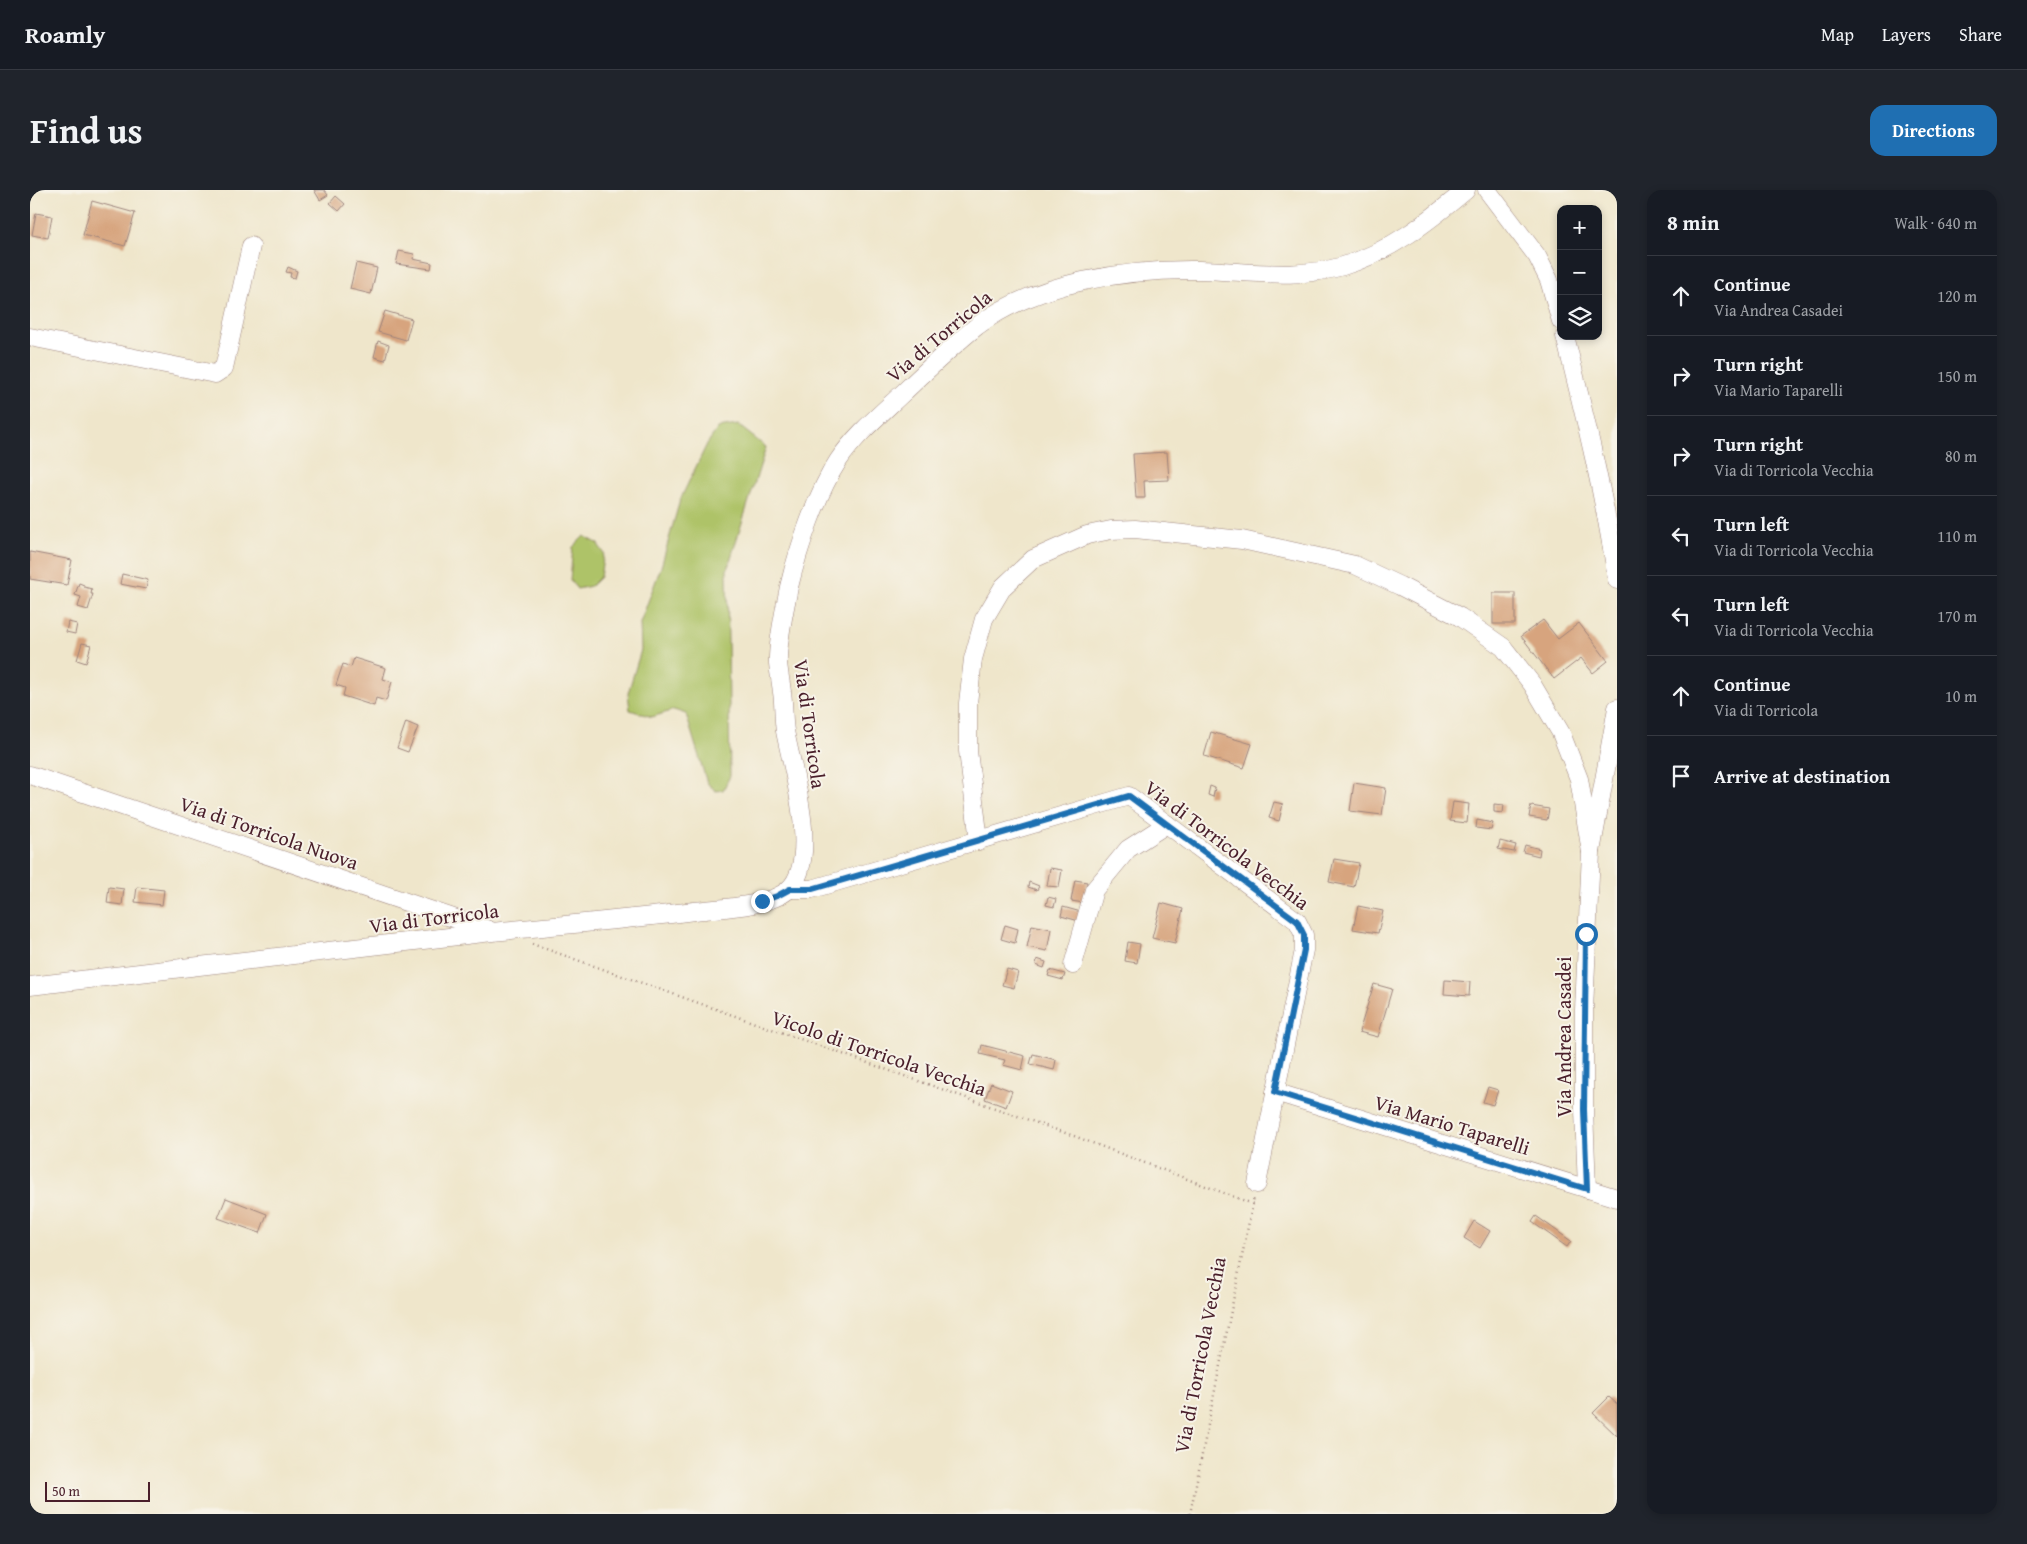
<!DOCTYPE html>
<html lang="en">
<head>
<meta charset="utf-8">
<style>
  body { margin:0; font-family:"Gentium Book Plus",serif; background:#20242c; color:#f1f3f6 }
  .controls { position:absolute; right:15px; top:15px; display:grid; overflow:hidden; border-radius:10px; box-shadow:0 2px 8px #0003 }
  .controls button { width:45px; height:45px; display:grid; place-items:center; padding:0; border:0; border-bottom:1px solid #363941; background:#171b24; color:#f1f3f6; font:25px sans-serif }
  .scale { position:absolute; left:15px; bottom:12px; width:105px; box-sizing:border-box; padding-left:5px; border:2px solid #4a1f2b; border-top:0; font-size:14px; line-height:18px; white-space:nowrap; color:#4a1f2b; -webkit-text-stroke:4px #f7f3e8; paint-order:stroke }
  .stop { position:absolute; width:15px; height:15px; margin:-11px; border:4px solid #1f6fb2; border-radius:50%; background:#fff }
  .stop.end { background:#1f6fb2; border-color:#fff; box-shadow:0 1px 5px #0008 }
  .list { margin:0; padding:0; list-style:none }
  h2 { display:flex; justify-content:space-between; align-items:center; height:65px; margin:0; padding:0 20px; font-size:21px }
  h2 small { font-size:16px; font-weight:400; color:#9ea1a6 }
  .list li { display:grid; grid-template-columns:32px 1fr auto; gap:15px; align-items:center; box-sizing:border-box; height:80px; padding:0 20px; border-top:1px solid #363941 }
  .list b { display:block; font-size:19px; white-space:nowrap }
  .list p { margin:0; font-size:16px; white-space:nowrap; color:#9ea1a6 }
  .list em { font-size:16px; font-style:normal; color:#9ea1a6 }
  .icon { flex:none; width:28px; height:28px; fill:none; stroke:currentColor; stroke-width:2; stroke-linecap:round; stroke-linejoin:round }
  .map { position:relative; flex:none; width:1587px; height:1324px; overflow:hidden; border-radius:15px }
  header { display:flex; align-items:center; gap:30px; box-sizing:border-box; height:70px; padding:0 25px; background:#171b24; border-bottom:1px solid #363941 }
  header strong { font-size:24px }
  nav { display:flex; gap:28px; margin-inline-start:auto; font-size:18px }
  .intro { display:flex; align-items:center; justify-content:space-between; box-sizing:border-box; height:120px; padding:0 30px }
  h1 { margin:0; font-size:35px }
  .button { padding:12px 22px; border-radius:15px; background:#1f6fb2; color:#fff; font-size:18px; font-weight:700 }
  main { display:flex; gap:30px; padding:0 30px }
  aside { flex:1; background:#171b24; border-radius:15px; box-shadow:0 2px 8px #0003 }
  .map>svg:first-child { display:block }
  .green { fill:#aec367; stroke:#7c7149 }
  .building { fill:#d7a47e }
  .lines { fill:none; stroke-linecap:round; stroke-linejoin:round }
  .minor-casing { stroke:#9c827b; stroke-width:19 }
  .path { stroke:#9c827b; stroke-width:2.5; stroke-dasharray:1 4; stroke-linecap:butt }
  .minor { stroke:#fff; stroke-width:18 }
  .route { stroke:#1f6fb2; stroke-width:6 }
  .labels { text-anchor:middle; stroke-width:4; stroke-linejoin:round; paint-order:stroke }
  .street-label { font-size:20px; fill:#4a1f2b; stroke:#f7f3e8 }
</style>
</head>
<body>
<header>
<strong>Roamly</strong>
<nav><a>Map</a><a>Layers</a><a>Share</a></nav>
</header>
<div class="intro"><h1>Find us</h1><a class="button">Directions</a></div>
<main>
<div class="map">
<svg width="1587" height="1324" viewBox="0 0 1587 1324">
  <rect width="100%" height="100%" fill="#f7f3e8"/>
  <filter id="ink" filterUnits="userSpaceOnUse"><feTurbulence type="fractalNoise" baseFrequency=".02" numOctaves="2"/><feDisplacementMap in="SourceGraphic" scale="10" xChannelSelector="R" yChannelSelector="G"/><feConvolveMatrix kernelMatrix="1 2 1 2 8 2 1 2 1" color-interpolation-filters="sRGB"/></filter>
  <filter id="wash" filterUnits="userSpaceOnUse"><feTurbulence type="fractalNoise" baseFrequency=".0096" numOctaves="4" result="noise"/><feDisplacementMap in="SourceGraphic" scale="20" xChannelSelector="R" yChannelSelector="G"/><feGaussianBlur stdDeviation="1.12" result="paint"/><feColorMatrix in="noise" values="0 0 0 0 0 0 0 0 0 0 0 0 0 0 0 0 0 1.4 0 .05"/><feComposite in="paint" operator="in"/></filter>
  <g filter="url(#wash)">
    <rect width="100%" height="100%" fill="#efe6cb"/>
    <g class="green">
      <polygon points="708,235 736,257 697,380 700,586 693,600 686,601 677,593 656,524 644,520 622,527 600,520 598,503 611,460 610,433 631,377 650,310 677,254 688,238"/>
      <polygon points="554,346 567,353 574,363 570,387 561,396 547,399 540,390 543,357"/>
    </g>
    <g id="blocks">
      <g class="building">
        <polygon points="284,0 294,0 298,5 290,10"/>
        <polygon points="306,6 315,14 309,21 300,13"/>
        <polygon points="62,11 105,23 95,56 53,45"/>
        <polygon points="6,23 22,26 18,48 2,45"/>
        <polygon points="369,61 384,64 383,69 402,73 401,79 366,74"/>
        <polygon points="326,73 347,78 341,104 320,99"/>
        <polygon points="258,77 267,81 265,88 260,87 261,83 256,82"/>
        <polygon points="355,121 382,129 376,150 348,142"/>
        <polygon points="348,151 359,155 355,170 344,167"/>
        <polygon points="1137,262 1139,290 1114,291 1115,308 1106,308 1103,264"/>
        <polygon points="0,362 42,370 37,395 0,389"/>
        <polygon points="92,384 118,390 116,399 90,394"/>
        <polygon points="49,393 54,395 54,397 62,399 61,404 63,404 58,420 48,417 51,407 45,405"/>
        <rect x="1463" y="403" width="22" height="31"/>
        <polygon points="1513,430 1528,449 1549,433 1578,471 1563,483 1551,468 1524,489 1491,446"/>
        <polygon points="38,432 47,434 45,444 36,442"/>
        <polygon points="52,453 61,455 56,473 47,470"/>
        <polygon points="324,468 356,478 353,489 362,492 356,511 346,508 344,516 313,506 315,498 306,495 313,474 321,477"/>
        <polygon points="376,532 388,537 378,562 367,558"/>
        <polygon points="1181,542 1222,554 1214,578 1174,566"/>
        <polygon points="1324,593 1356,598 1352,625 1320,621"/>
        <polygon points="1180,596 1185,598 1183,607 1178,605"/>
        <polygon points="1244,612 1253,614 1249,631 1239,628"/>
        <polygon points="1423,612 1439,614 1437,633 1420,631"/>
        <polygon points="1464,614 1474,615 1473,623 1464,622"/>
        <polygon points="1501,616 1519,619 1517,630 1499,627"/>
        <polygon points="1447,630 1463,633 1461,640 1446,638"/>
        <polygon points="1470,651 1486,655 1484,662 1468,659"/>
        <polygon points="1495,655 1510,659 1509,666 1493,662"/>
        <polygon points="1304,669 1329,673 1324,697 1299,692"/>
        <polygon points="1020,678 1032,680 1029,697 1017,696"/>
        <polygon points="1045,690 1057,692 1054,713 1041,711"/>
        <polygon points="999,692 1009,696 1007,700 998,697"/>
        <polygon points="79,697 94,699 92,715 77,713"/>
        <polygon points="107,697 134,700 132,715 105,712"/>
        <polygon points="1018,707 1026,709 1024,717 1016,715"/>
        <polygon points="1131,713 1153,719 1145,753 1122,748"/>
        <polygon points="1328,716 1353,721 1348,743 1323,739"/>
        <polygon points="1033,717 1051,722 1049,731 1031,726"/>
        <polygon points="975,735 988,739 985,753 971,749"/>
        <polygon points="1002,735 1021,739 1017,761 997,757"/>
        <polygon points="1098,752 1110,754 1107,773 1095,771"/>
        <polygon points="1007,769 1016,772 1014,778 1006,775"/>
        <polygon points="977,779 988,782 984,798 972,795"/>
        <polygon points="1020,780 1035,784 1033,790 1018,786"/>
        <polygon points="1415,790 1440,792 1439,806 1414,804"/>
        <polygon points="1344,794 1362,799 1348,847 1329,842"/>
        <polygon points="952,855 995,866 992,880 973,875 975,870 950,864"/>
        <polygon points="1003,864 1026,870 1024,880 1000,874"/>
        <polygon points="961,893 982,901 976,917 955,909"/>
        <polygon points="1458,897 1468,900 1463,915 1453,912"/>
        <polygon points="196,1008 237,1024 230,1043 188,1028"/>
        <polygon points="1506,1026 1541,1051 1537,1057 1502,1032"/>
        <polygon points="1444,1031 1460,1041 1450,1058 1434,1048"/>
        <polygon points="1579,1207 1587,1214 1587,1246 1563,1223"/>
      </g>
    </g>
  </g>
  <g filter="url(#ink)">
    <use href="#blocks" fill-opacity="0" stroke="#9c827b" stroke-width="1"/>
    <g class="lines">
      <defs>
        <g id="minor">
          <polyline points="1457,0 1507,66 1519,90 1531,131"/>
          <path d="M1535 146C1555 227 1575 308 1587 390"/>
          <polyline points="0,147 185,184 194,178 221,56"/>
          <polyline points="0,585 459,740"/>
          <polyline points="949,651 938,561 938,513 943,469 954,429 973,397 1003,369 1057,345 1081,340 1105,339 1212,350 1325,375 1370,396 1430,427 1473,457 1502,494 1531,543 1549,589 1561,662"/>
          <polyline points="759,699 782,699 1099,606 1267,731 1274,745 1274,760 1227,994"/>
          <polyline points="1043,775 1064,700 1098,659 1137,634"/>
          <path d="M0 796C154 778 308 759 462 742 529 735 597 730 664 721 690 718 738 717 758 700 791 671 762 578 755 541 753 528 754 515 752 502 751 493 749 483 748 473 747 453 755 418 759 397 768 359 787 303 808 271 826 244 852 223 875 201 898 179 922 156 947 136 1005 92 1097 79 1169 80 1218 81 1265 90 1313 76 1360 62 1399 31 1436 0"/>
          <polyline points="1245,902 1587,1008"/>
          <polyline points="1557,999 1554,920 1554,820 1561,662 1587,518"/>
        </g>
      </defs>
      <use href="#minor" class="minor-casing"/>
      <g class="path">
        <polyline points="502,754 1044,946 1223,1014"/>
        <polyline points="1160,1324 1224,1007"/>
      </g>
      <use href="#minor" class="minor"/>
    </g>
  </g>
  <g class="lines" filter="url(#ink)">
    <polyline class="route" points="732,711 747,706 760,699 782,699 1099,606 1267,731 1274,745 1274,760 1245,902 1557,999 1554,920 1556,744"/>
  </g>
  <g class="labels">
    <g class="street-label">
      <text transform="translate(909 146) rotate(-40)" y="7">Via di Torricola</text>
      <text transform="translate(780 534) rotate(82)" y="7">Via di Torricola</text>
      <text transform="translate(239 643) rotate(19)" y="7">Via di Torricola Nuova</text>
      <text transform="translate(1197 655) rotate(37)" y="7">Via di Torricola Vecchia</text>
      <text transform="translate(404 728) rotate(-7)" y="7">Via di Torricola</text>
      <text transform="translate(1534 847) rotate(-90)" y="7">Via Andrea Casadei</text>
      <text transform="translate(849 863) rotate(19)" y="7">Vicolo di Torricola Vecchia</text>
      <text transform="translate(1422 935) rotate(17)" y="7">Via Mario Taparelli</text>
      <text transform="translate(1170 1165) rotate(-79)" y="7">Via di Torricola Vecchia</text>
    </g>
  </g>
</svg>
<div class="controls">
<button>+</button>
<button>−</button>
<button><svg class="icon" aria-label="layers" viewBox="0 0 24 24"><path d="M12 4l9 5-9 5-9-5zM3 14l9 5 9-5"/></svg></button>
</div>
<div class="scale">50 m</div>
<div class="stop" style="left:1556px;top:744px"></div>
<div class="stop end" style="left:732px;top:711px"></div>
</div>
<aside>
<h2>8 min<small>Walk · 640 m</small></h2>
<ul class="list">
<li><svg class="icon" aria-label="ahead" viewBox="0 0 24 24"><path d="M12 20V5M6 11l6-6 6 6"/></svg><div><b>Continue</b><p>Via Andrea Casadei</p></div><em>120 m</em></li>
<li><svg class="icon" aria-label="right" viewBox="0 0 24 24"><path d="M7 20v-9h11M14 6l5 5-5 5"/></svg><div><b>Turn right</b><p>Via Mario Taparelli</p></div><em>150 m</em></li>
<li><svg class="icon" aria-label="right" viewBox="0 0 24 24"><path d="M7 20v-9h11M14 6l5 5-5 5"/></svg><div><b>Turn right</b><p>Via di Torricola Vecchia</p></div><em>80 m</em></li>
<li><svg class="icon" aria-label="left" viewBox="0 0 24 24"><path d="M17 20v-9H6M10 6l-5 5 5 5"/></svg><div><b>Turn left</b><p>Via di Torricola Vecchia</p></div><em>110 m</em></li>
<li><svg class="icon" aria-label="left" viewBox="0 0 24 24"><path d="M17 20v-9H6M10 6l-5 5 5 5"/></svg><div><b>Turn left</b><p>Via di Torricola Vecchia</p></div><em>170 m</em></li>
<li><svg class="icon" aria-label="ahead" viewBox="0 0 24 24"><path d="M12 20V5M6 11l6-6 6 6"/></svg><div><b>Continue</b><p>Via di Torricola</p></div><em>10 m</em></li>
<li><svg class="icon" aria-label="arrive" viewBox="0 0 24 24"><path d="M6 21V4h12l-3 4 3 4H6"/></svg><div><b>Arrive at destination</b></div></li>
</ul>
</aside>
</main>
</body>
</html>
